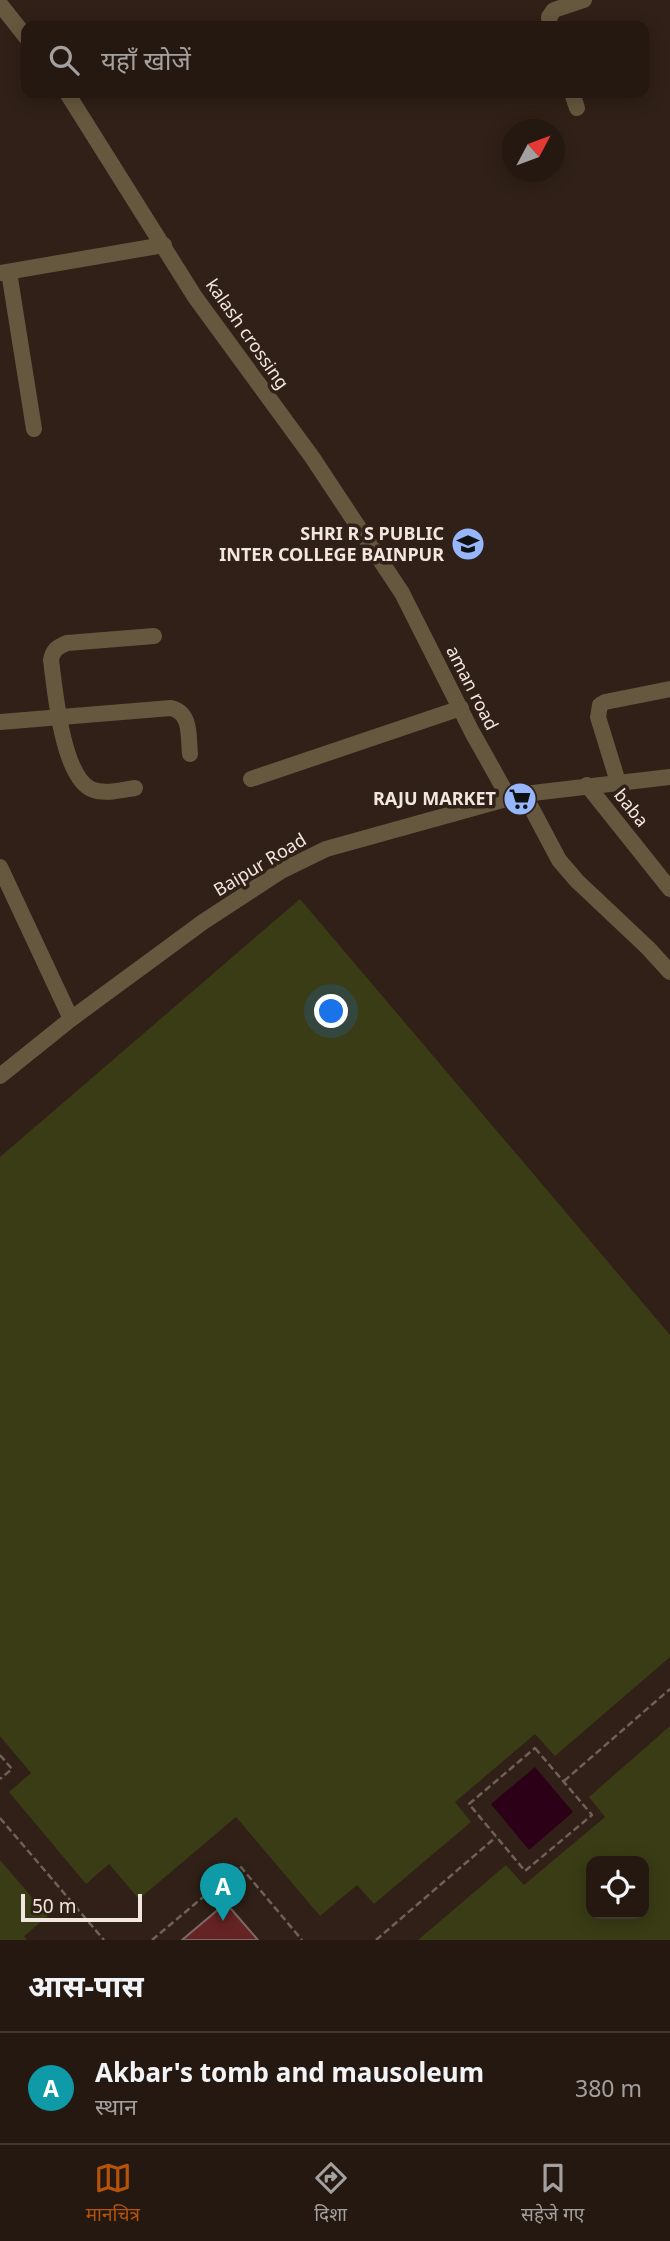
<!DOCTYPE html>
<html lang="hi">
<head>
<meta charset="utf-8">
<style>
  body { margin:0; font-family:"Noto Sans","Noto Sans Devanagari",sans-serif; background:#30251f; color:#f1f3f6 }
  .controls { position:absolute; right:21px; bottom:21px; display:grid; overflow:hidden; border-radius:14px; box-shadow:0 4px 18px #0003 }
  .controls button { width:63px; height:63px; display:grid; place-items:center; padding:0; border:0; border-bottom:2px solid #413731; background:#241811; color:#f1f3f6; font:35px sans-serif }
  .compass { position:absolute; left:502px; top:119px; width:63px; height:63px; border-radius:50%; background:#241811; box-shadow:0 4px 18px #0003; rotate:49deg }
  .scale { position:absolute; left:21px; bottom:18px; width:121px; box-sizing:border-box; padding-left:7px; border:4px solid #f2e7e0; border-top:0; font-size:19px; line-height:24px; white-space:nowrap; color:#f2e7e0; -webkit-text-stroke:5px #302017; paint-order:stroke }
  .you { position:absolute; left:332px; top:1012px; width:24px; height:24px; margin:-18px; border:5px solid #fff; border-radius:50%; background:#1a73e8; box-shadow:0 0 0 10px #1a73e833 }
  .badge { display:grid; place-items:center; width:46px; height:46px; border-radius:50%; background:#b45309; color:#fff; font-size:23px; font-weight:700 }
  .pin { position:absolute; translate:-50% -58px; filter:drop-shadow(0 2px 4px #0008) }
  .pin::after { content:''; position:absolute; top:37px; width:24px; height:21px; background:inherit; clip-path:polygon(0 0,100% 0,50% 100%) }
  .list { margin:0; padding:0; list-style:none }
  h2 { display:flex; justify-content:space-between; align-items:center; height:91px; margin:0; padding:0 28px; font-size:30px }
  h2 small { font-size:23px; font-weight:400; color:#a3a09f }
  .list li { display:grid; grid-template-columns:46px 1fr auto; gap:21px; align-items:center; box-sizing:border-box; height:112px; padding:0 28px; border-top:2px solid #413731 }
  .list b { display:block; font-size:26px; white-space:nowrap }
  .list p { margin:0; font-size:23px; white-space:nowrap; color:#a3a09f }
  .list em { font-size:23px; font-style:normal; color:#a3a09f }
  .icon { flex:none; width:38px; height:38px; fill:none; stroke:currentColor; stroke-width:2; stroke-linecap:round; stroke-linejoin:round }
  .map { position:relative; flex:none; width:670px; height:1940px; overflow:hidden }
  .search { position:absolute; background:#241811; box-shadow:0 4px 18px #0003; left:21px; right:21px; top:21px; height:77px; display:flex; align-items:center; gap:18px; box-sizing:border-box; padding:0 24px; border-radius:14px; color:#a3a09f; font-size:26px }
  .sheet { height:203px; background:#241811 }
  nav { display:flex; justify-content:space-around; align-items:center; box-sizing:border-box; height:98px; border-top:2px solid #413731; background:#241811; font-size:19px; color:#a3a09f }
  nav a { display:grid; justify-items:center; gap:4px }
  nav .on { color:#b45309 }
  .map>svg:first-child { display:block }
  .green { fill:#3a3c15; fill-rule:evenodd }
  .water { fill:#2c0118 }
  .building { fill:#652323; stroke:#7f6766; stroke-width:2 }
  .lines { fill:none; stroke-linecap:round; stroke-linejoin:round }
  .path { stroke:#6f6058; stroke-width:2.5; stroke-dasharray:7 3.5; stroke-linecap:butt }
  .minor { stroke:#66583e; stroke-width:16 }
  .labels { text-anchor:middle; stroke-width:7; stroke-linejoin:round; paint-order:stroke }
  .street-label { font-size:18px; fill:#f2e7e0; stroke:#302017 }
  .poi-label { font-size:18px; font-weight:bold; fill:#f2e7e0; stroke:#302017; text-anchor:end }
</style>
</head>
<body>
<div class="map">
<svg width="670" height="1940" viewBox="0 0 670 1940">
  <rect width="100%" height="100%" fill="#302017"/>
  <g class="green">
    <polygon points="300,899 670,1335 670,1657 555,1756 535,1734 455,1802 471,1822 374,1904 357,1885 320,1916 236,1817 139,1899 109,1864 86,1884 9,1792 31,1773 0,1736 0,1157"/>
    <path d="M670 1726V1940H418L506 1865 524 1885 605 1817 589 1797ZM644 1861V1914H591V1861Z"/>
    <polygon points="0,1860 48,1916 24,1936 27,1940 0,1940"/>
  </g>
  <polygon class="water" points="535,1767 573,1812 529,1850 491,1804"/>
  <polygon class="building" points="226,1903 258,1940 182,1940"/>
  <g class="lines">
    <g class="path">
      <polygon points="535,1748 592,1815 525,1871 469,1804"/>
      <polyline points="0,1755 12,1769 0,1779"/>
      <polyline points="564,1781 670,1689"/>
      <polyline points="0,1818 104,1940"/>
      <polyline points="152,1940 240,1866 302,1940"/>
      <polyline points="376,1940 496,1837"/>
    </g>
    <g class="minor">
      <polyline points="0,4 26,37"/>
      <polyline points="550,26 549,17 554,10 584,0"/>
      <polyline points="67,93 195,297 312,457 402,593 472,732 509,798"/>
      <polyline points="572,93 577,108"/>
      <polyline points="9,272 34,429"/>
      <polyline points="0,273 164,245"/>
      <path d="M0 722 171 708C192 713 188 737 190 754"/>
      <polyline points="251,779 461,708"/>
      <polyline points="618,782 598,717 600,705 605,702 670,689"/>
      <polyline points="587,785 670,889"/>
      <path d="M135 788C122 790 104 795 91 789 62 775 55 690 51 660 53 650 57 647 67 643L154 636"/>
      <polyline points="524,794 559,860 577,881 648,948 670,972"/>
      <polyline points="0,867 71,1019"/>
      <polyline points="0,1076 71,1019 203,922 281,871 326,849 524,794 670,777"/>
    </g>
  </g>
  <defs>
    <symbol id="university-disc" viewBox="-11 -11 22 22"><circle r="9.5" fill="#96b6fd" stroke="#302017"/><path d="M0-5L7-2L0 1L-7-2ZM-4 1L0 2.5L4 1V4Q0 6-4 4Z" fill="#111"/></symbol>
    <symbol id="supermarket-disc" viewBox="-11 -11 22 22"><circle r="9.5" fill="#96b6fd" stroke="#302017"/><path d="M-6-5.5h2.5l.6 2H6L4.5 2H-2.5L-4.4-4H-6ZM-1.5 3.2a1.3 1.3 0 1 0 .1 0ZM3 3.2a1.3 1.3 0 1 0 .1 0Z" fill="#111"/></symbol>
  </defs>
  <g fill-rule="evenodd">
    <use href="#university-disc" x="449" y="525" width="38" height="38"/>
    <use href="#supermarket-disc" x="501" y="780" width="38" height="38"/>
  </g>
  <g class="labels">
    <g class="street-label">
      <text transform="translate(247 334) rotate(55)" y="6">kalash crossing</text>
      <text transform="translate(472 688) rotate(63)" y="6">aman road</text>
      <text transform="translate(631 808) rotate(51)" y="6">baba</text>
      <text transform="translate(260 865) rotate(-31)" y="6">Baipur Road</text>
    </g>
    <g class="poi-label">
      <text x="444" y="540">SHRI R S PUBLIC<tspan x="444" dy="21">INTER COLLEGE BAINPUR</tspan></text>
      <text x="496" y="805">RAJU MARKET</text>
    </g>
  </g>
</svg>
<div class="controls">
<button><svg class="icon" aria-label="locate" viewBox="0 0 24 24"><circle cx="12" cy="12" r="6"/><path d="M12 2v4M12 18v4M2 12h4M18 12h4"/></svg></button>
</div>
<svg class="compass" viewBox="-18 -18 36 36"><path d="M0-13l5 13h-10z" fill="#e53935"/><path d="M0 13l5-13h-10z" fill="#a3a09f"/></svg>
<div class="scale">50 m</div>
<div class="you"></div>
<div class="pin badge" style="left:223px;top:1921px;background:#0f9aa8">A</div>
<div class="search"><svg class="icon" aria-label="search" viewBox="0 0 24 24"><circle cx="10" cy="10" r="6"/><path d="M15 15l6 6"/></svg>यहाँ खोजें</div>
</div>
<section class="sheet">
<h2>आस-पास<small></small></h2>
<ul class="list">
<li><span class="badge" style="background:#0f9aa8">A</span><div><b>Akbar's tomb and mausoleum</b><p>स्थान</p></div><em>380 m</em></li>
</ul>
</section>
<nav>
<a class="on"><svg class="icon" aria-label="map" viewBox="0 0 24 24"><path d="M3 6l6-2 6 2 6-2v14l-6 2-6-2-6 2zM9 4v14M15 6v14"/></svg>मानचित्र</a>
<a><svg class="icon" aria-label="directions" viewBox="0 0 24 24"><path d="M12 3l9 9-9 9-9-9zM9 14v-3h6M13 9l2 2-2 2"/></svg>दिशा</a>
<a><svg class="icon" aria-label="saved" viewBox="0 0 24 24"><path d="M7 4h10v16l-5-4-5 4z"/></svg>सहेजे गए</a>
</nav>
</body>
</html>
